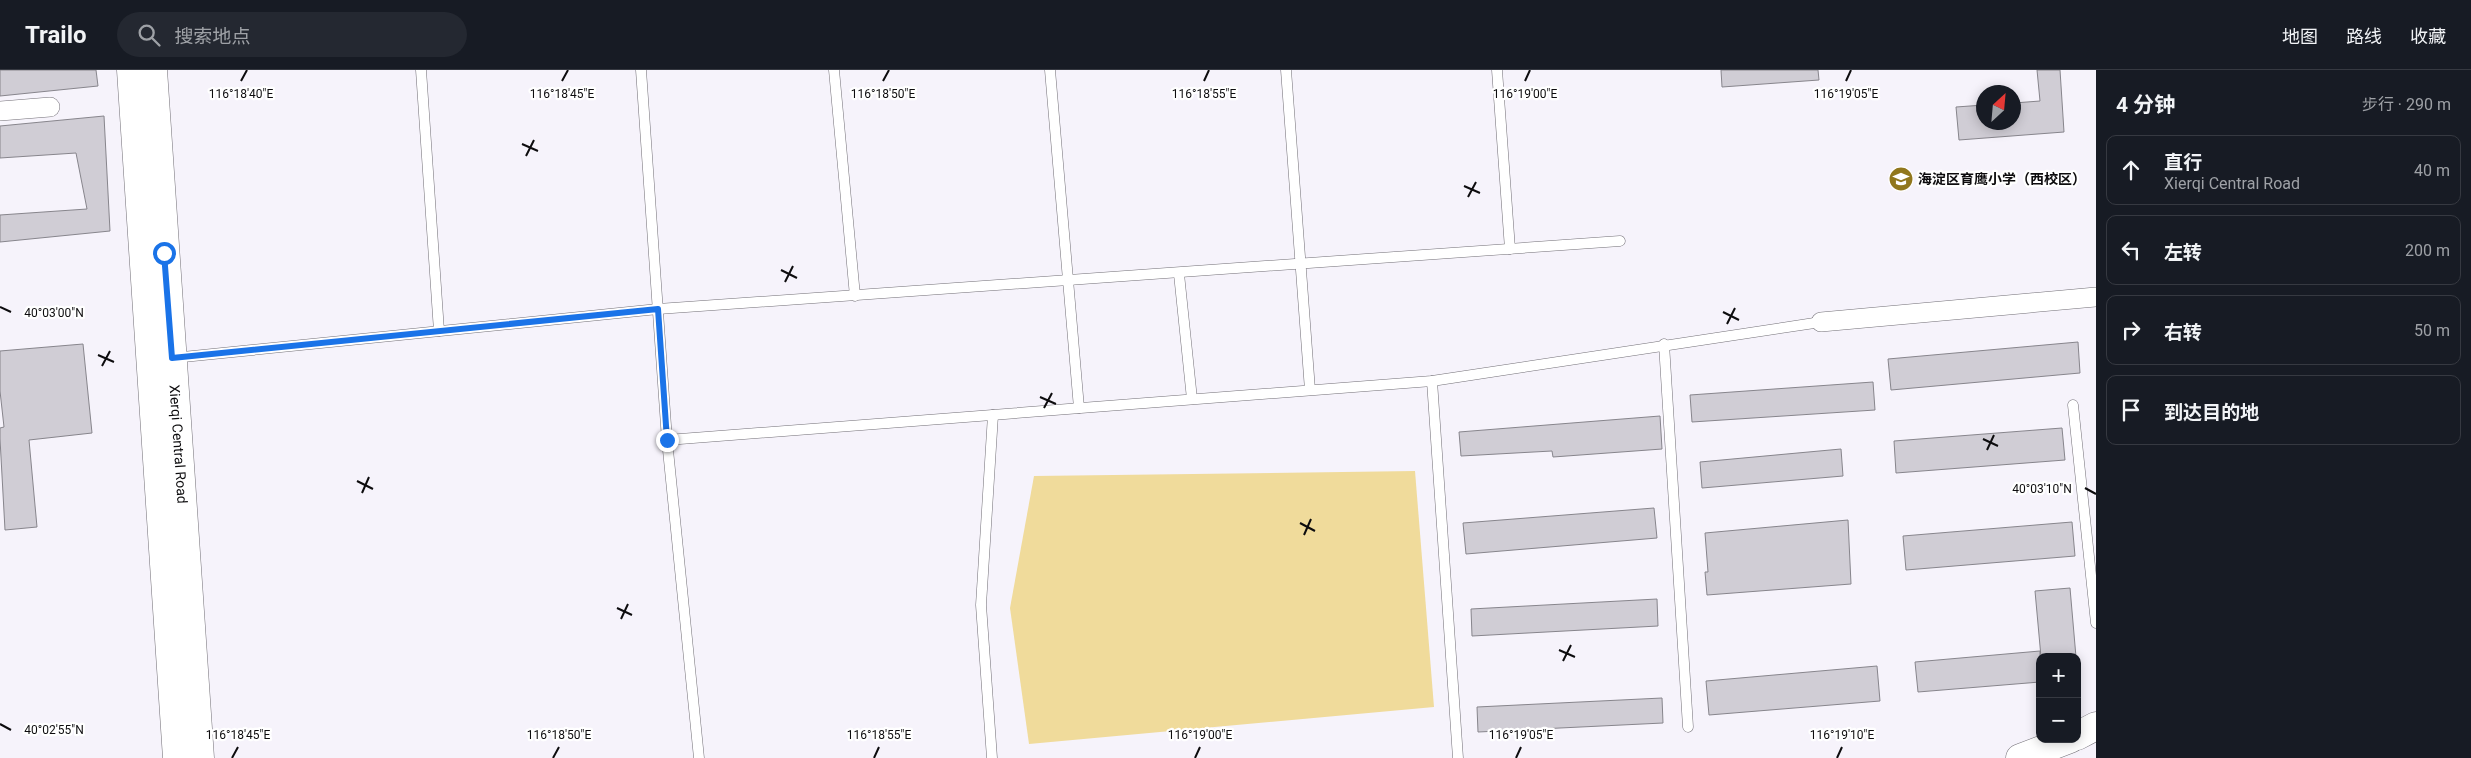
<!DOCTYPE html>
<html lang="zh">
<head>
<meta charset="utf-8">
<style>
  body { margin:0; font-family:Roboto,"Noto Sans SC",sans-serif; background:#242831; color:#f1f3f6 }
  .controls { position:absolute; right:15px; bottom:15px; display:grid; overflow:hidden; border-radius:10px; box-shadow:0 2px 12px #0003 }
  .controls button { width:45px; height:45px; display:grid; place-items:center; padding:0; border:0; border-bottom:1px solid #363941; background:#171b24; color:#f1f3f6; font:25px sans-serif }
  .compass { position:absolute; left:1976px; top:15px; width:45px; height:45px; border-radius:50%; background:#171b24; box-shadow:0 2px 12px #0003; rotate:26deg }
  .stop { position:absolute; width:15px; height:15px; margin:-11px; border:4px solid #1a73e8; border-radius:50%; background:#fff }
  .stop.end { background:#1a73e8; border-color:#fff; box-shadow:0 1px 5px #0008 }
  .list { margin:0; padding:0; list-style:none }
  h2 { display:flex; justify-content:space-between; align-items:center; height:65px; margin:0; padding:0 20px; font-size:21px }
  h2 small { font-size:16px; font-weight:400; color:#9ea1a6 }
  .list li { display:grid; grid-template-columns:32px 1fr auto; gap:15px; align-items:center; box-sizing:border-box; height:70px; margin:0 10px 10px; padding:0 10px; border:1px solid #363941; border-radius:10px }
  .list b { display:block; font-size:19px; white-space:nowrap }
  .list p { margin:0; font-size:16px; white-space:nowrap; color:#9ea1a6 }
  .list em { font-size:16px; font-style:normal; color:#9ea1a6 }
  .icon { flex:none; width:28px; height:28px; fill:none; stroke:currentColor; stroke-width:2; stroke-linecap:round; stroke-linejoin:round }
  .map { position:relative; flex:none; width:2096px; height:688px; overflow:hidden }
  header { display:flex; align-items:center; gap:30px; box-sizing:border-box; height:70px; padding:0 25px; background:#171b24; border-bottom:1px solid #363941 }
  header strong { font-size:24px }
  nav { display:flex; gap:28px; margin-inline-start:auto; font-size:18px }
  .search { width:350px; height:45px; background:#242831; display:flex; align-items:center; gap:12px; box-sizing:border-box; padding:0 18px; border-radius:28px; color:#9ea1a6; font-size:19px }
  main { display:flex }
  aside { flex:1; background:#171b24 }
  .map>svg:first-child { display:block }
  .green { fill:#f0db9b }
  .building { fill:#d0cdd5; stroke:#87858c }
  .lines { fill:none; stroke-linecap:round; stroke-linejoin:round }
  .service-casing { stroke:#726f76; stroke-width:11 }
  .minor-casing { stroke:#726f76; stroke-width:20 }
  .secondary-casing { stroke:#726f76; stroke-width:29 }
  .service { stroke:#fff; stroke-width:10 }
  .minor { stroke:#fff; stroke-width:19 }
  .secondary { stroke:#fff; stroke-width:28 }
  .route { stroke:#1a73e8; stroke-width:6 }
  .ticks { fill:none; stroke:#0d0c0e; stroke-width:2 }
  .labels { text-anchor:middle; stroke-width:4.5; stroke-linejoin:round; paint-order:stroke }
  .poi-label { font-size:14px; font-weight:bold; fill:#0d0c0e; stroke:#fff; text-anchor:start }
  .street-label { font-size:14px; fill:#0d0c0e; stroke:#fff }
  .ticks-label { font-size:12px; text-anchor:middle; fill:#0d0c0e; stroke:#fff; stroke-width:4.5; stroke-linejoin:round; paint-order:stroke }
</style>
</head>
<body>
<header>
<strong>Trailo</strong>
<div class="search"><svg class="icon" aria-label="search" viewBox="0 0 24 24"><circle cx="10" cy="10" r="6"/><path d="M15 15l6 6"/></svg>搜索地点</div>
<nav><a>地图</a><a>路线</a><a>收藏</a></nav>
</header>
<main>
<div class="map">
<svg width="2096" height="688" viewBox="0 0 2096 688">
  <rect width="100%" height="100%" fill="#f6f3fb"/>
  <polygon class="green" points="1415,401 1434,637 1029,674 1010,538 1034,406"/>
  <g class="building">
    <polygon points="0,0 96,0 98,16 0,26"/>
    <polygon points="1721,0 1818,0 1819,10 1722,17"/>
    <polygon points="2037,0 2060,0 2064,62 1959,70 1956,37 1984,35 1984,52 2014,52 2014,33 2040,31"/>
    <polygon points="104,46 110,161 0,172 0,145 87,139 76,83 0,88 0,56"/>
    <polygon points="2078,272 2080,303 1891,320 1888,289"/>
    <polygon points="83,274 92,363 29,370 37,457 5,460 0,369 0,358 4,357 0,321 0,281"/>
    <polygon points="1873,312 1875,340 1692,352 1690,325"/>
    <polygon points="1660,346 1662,379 1553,387 1552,381 1461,386 1459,362"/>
    <polygon points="2062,358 2065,390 1896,403 1894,371"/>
    <polygon points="1841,379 1843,406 1702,418 1700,392"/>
    <polygon points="1654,438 1657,468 1466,484 1463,453"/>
    <polygon points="1848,450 1851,514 1707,525 1705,502 1708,502 1705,463"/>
    <polygon points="2072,452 2075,486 1906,500 1903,466"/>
    <polygon points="2070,518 2076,587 2041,587 2035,521"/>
    <polygon points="1657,529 1658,556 1472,566 1471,539"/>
    <polygon points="2040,581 2040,612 1918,622 1915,592"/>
    <polygon points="1877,596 1880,631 1709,645 1706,611"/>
    <polygon points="1662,628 1663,653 1478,662 1477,637"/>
  </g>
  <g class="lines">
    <defs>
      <g id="service">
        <polyline points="421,0 439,261"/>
        <polyline points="641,0 667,370 699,688"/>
        <polyline points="834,0 855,226"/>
        <polyline points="1050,0 1079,338"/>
        <polyline points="1286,0 1310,320"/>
        <polyline points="1497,0 1510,179"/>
        <polyline points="1179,204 1192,329"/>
        <polyline points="1664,274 1688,657"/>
        <polyline points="173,288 658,239 1620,171"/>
        <polyline points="1432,311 1458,688"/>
        <polyline points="2073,335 2096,553"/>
        <polyline points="667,370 1432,311 1821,252"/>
        <polyline points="992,688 981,535 993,345"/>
      </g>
      <g id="minor">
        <polyline points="0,41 50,37"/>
        <polyline points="1821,252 2096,227"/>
      </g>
      <g id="secondary">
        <polyline points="131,0 177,688"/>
        <path id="s1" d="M153 0 200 688"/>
        <polyline points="2077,666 2096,656"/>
        <polyline points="2020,688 2070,669"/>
      </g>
    </defs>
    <use href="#service" class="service-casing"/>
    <use href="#minor" class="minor-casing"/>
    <use href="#secondary" class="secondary-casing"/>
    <use href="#service" class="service"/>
    <use href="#minor" class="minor"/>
    <use href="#secondary" class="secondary"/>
  </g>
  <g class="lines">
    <polyline class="route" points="164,183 172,288 658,239 667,370"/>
  </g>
  <path class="ticks" d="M241 11 247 0M562 11 568 0M883 11 889 0M1204 11 1209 0M1525 11 1530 0M1846 11 1851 0M522 74 538 81M526 86 534 70M1464 116 1480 123M1468 127 1476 112M781 200 797 208M785 212 793 196M0 237 11 242M1723 242 1739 250M1727 254 1735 238M98 285 114 292M102 296 110 281M1040 327 1056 334M1044 338 1052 323M1983 369 1998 376M1987 380 1994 365M357 411 373 419M2085 418 2096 424M362 423 369 407M1300 453 1315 461M1304 465 1311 449M617 538 632 545M621 549 628 534M1559 580 1575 587M1563 591 1571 575M0 654 11 660M232 688 238 677M553 688 559 677M874 688 879 677M1195 688 1200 677M1516 688 1521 677M1837 688 1842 677"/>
  <defs>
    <symbol id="school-disc" viewBox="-11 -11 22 22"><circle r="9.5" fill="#91771d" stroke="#fff"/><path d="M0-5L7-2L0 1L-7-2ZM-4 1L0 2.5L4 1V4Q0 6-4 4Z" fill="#fff"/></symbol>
  </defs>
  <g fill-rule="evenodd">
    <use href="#school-disc" x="1887" y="95" width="28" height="28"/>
  </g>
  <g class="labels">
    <g class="poi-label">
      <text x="1918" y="114">海淀区育鹰小学（西校区）</text>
    </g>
    <g class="street-label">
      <text dy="5" stroke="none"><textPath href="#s1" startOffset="375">Xierqi Central Road</textPath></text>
    </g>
  </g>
  <g class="ticks-label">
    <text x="241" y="28">116°18'40"E</text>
    <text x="562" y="28">116°18'45"E</text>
    <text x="883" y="28">116°18'50"E</text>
    <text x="1204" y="28">116°18'55"E</text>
    <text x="1525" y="28">116°19'00"E</text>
    <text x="1846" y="28">116°19'05"E</text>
    <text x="54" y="247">40°03'00"N</text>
    <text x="2042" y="423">40°03'10"N</text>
    <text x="54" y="664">40°02'55"N</text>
    <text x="238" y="669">116°18'45"E</text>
    <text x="559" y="669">116°18'50"E</text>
    <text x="879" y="669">116°18'55"E</text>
    <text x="1200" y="669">116°19'00"E</text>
    <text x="1521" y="669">116°19'05"E</text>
    <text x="1842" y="669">116°19'10"E</text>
  </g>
</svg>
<div class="controls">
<button>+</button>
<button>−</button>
</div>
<svg class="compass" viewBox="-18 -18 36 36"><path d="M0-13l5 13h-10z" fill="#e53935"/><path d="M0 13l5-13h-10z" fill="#9ea1a6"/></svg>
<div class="stop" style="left:164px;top:183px"></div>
<div class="stop end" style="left:667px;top:370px"></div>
</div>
<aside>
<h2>4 分钟<small>步行 · 290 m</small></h2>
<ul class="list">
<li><svg class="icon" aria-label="ahead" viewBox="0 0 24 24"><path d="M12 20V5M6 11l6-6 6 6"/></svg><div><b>直行</b><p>Xierqi Central Road</p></div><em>40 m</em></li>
<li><svg class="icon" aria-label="left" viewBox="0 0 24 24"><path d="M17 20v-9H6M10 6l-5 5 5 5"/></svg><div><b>左转</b></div><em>200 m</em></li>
<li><svg class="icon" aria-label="right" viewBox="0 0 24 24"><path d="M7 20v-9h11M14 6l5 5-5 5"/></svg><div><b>右转</b></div><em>50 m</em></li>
<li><svg class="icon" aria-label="arrive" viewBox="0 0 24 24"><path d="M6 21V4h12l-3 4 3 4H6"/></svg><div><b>到达目的地</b></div></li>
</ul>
</aside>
</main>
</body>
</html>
